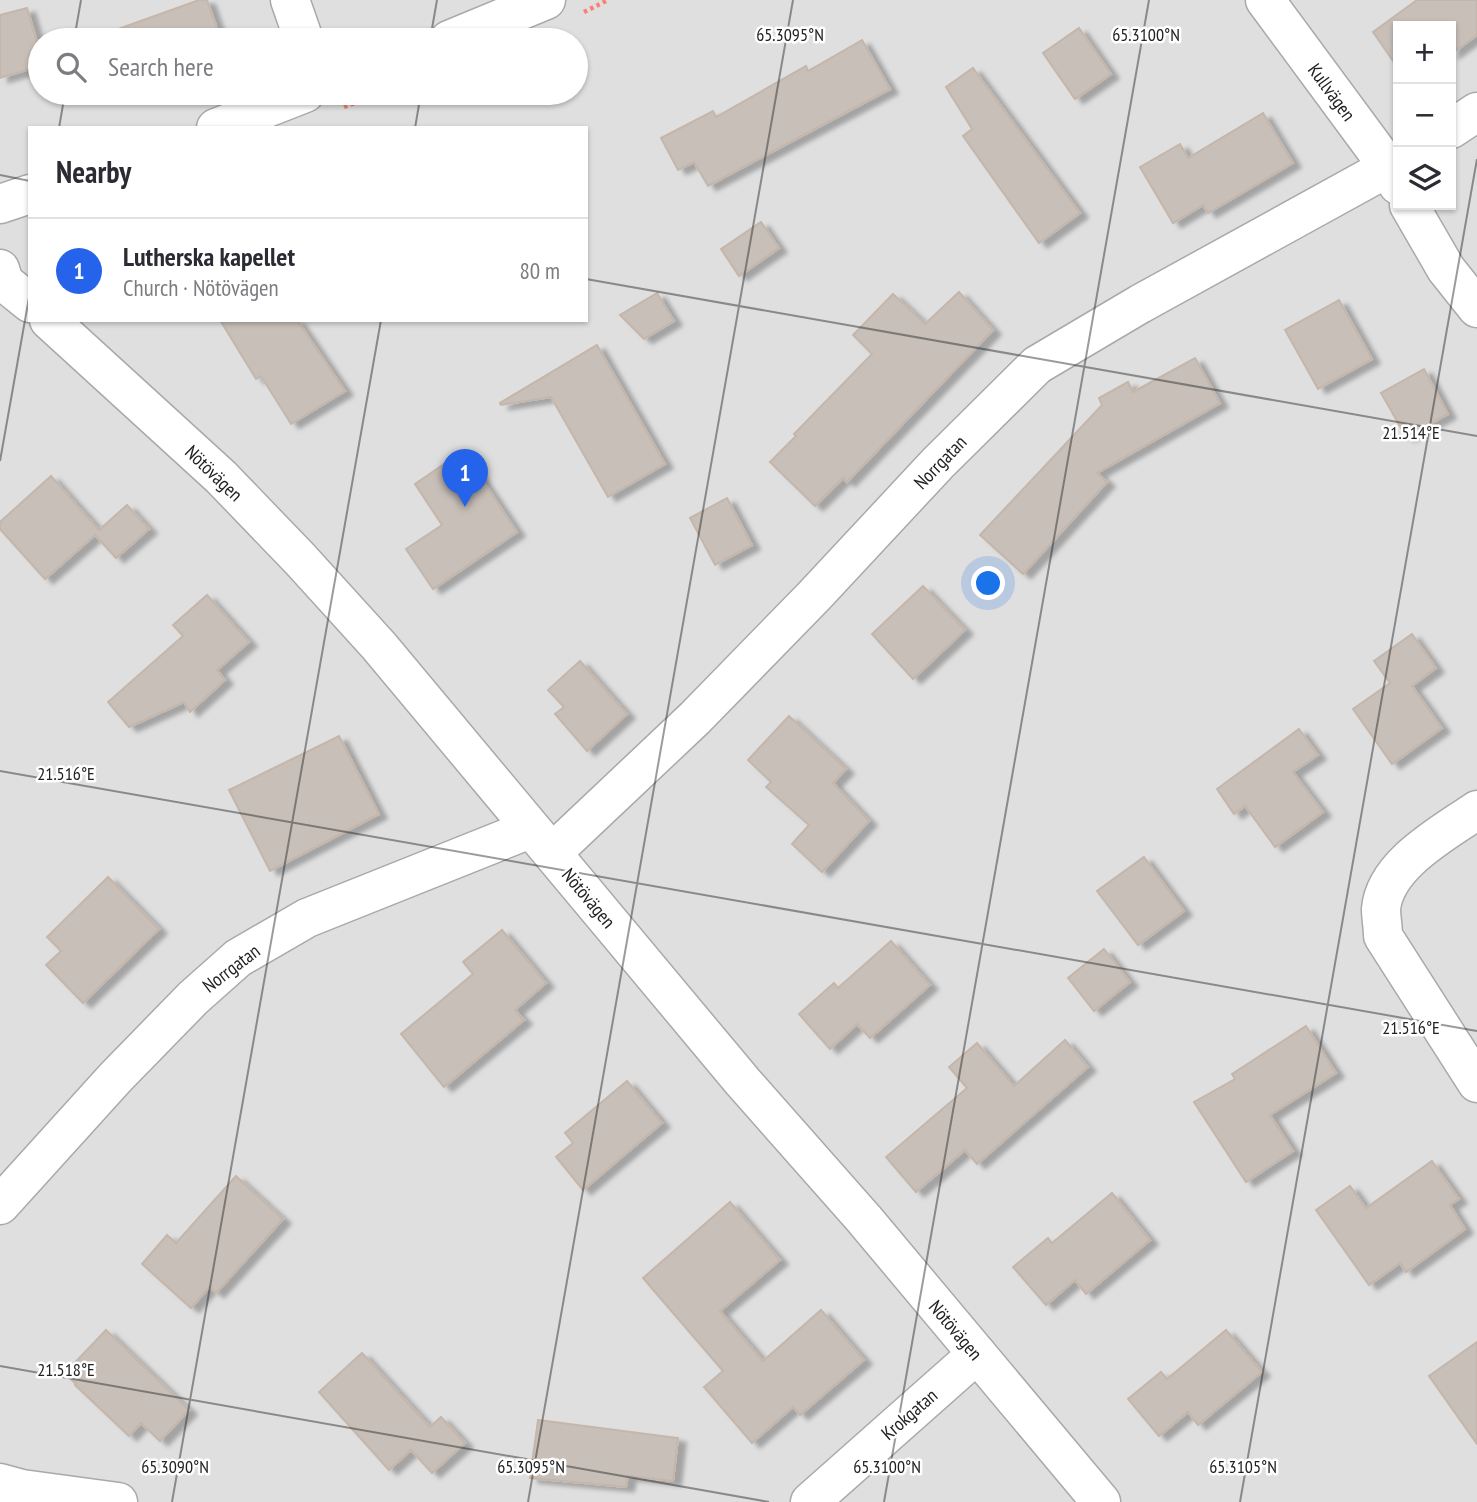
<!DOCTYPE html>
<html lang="en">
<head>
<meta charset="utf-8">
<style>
  body { margin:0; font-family:"PT Sans Narrow",sans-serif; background:#f2f2f3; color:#2b2b33 }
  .controls { position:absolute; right:21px; top:21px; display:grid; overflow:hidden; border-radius:0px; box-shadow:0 2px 5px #0004 }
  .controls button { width:63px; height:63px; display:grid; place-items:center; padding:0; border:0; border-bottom:2px solid #e1e1e2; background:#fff; color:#2b2b33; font:35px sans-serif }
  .you { position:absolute; left:989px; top:584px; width:24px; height:24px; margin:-18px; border:5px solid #fff; border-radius:50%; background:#1a73e8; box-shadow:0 0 0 10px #1a73e833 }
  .badge { display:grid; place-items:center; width:46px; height:46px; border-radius:50%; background:#2563eb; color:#fff; font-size:23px; font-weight:700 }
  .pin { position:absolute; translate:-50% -58px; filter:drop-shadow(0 2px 4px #0008) }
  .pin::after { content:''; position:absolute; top:37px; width:24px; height:21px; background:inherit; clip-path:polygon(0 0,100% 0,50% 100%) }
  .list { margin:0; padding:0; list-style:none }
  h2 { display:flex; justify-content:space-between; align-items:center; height:91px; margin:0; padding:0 28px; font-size:30px }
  h2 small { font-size:23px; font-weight:400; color:#7c7c81 }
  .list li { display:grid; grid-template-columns:46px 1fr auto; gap:21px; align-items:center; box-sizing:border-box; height:105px; padding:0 28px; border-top:2px solid #e1e1e2 }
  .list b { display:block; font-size:26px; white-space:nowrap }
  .list p { margin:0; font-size:23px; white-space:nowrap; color:#7c7c81 }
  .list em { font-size:23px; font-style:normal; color:#7c7c81 }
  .icon { flex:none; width:38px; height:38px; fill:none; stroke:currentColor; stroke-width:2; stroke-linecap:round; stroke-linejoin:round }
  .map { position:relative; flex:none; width:1477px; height:1502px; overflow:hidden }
  .search { position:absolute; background:#fff; box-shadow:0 2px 5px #0004; left:28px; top:28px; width:560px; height:77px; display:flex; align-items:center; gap:18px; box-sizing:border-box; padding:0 24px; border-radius:38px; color:#7c7c81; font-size:26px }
  .panel { position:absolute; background:#fff; box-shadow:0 2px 5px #0004; left:28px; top:126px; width:560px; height:196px; border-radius:0px }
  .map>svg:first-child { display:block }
  .residential { fill:#e0dfdf; fill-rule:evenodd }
  .building { fill:#c7bfb8; stroke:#c4b6ab; stroke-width:2; filter:url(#shadow) }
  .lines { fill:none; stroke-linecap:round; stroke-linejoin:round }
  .minor-casing { stroke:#a9a9a9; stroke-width:41 }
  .tertiary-casing { stroke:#a9a9a9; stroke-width:41 }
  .path { stroke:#fa8072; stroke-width:4.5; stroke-dasharray:3.5 3.5; stroke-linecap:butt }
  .minor { stroke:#fff; stroke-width:38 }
  .tertiary { stroke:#fff; stroke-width:38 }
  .ticks { fill:none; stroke:#222; stroke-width:2; stroke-opacity:0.45 }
  .labels { text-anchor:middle; stroke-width:5; stroke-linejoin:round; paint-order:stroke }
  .street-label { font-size:19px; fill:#222; stroke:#fff }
  .ticks-label { font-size:18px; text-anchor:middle; fill:#222; stroke:#fff; stroke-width:5; stroke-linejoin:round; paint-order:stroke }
</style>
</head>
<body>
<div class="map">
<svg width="1477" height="1502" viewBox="0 0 1477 1502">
  <defs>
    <filter id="shadow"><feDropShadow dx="8" dy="4.5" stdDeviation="2" flood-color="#0004"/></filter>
  </defs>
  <rect width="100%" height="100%" fill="#f2efe9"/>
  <path class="residential" d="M0 0H1477V1502H0ZM1398 26H1451V205H1398ZM40 40H576V93H40ZM30 128H586V320H30Z"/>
  <g class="building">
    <polygon points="199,0 207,0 221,40 100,40 99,36"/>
    <polygon points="1417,0 1477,0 1477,35 1451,54 1451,26 1398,26 1398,68 1373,32"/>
    <polygon points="27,8 40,52 40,66 0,78 0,15"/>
    <polygon points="1079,28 1111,74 1075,99 1043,53"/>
    <polygon points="862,40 890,89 708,186 694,162 678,170 661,138 713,111 716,117 806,66 808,71"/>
    <polygon points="973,68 1080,213 1039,243 963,136 972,129 946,87"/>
    <polygon points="1263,113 1293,163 1208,213 1203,205 1173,223 1140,167 1180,144 1188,158"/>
    <polygon points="761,222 779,248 739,276 721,249"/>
    <polygon points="959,292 993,330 847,482 843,478 815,506 770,462 796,436 794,434 872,354 853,335 893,294 925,324"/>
    <polygon points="657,293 674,321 644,339 620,315"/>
    <polygon points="1339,300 1372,359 1318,389 1285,330"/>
    <polygon points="220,320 297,320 345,391 291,424 261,376 256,379"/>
    <polygon points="597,345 665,464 608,497 551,397 501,405 500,403"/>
    <polygon points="1195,358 1220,403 1097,473 1107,482 1023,574 980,535 1102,405 1099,398 1128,382 1133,392"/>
    <polygon points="1424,369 1448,414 1406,437 1381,393"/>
    <polygon points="463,451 517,532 433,589 406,549 442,525 415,484"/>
    <polygon points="51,476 99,530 127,505 149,529 116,558 95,535 45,579 0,529 0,522"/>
    <polygon points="727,498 752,545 715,565 690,518"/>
    <polygon points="923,586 965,630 913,679 872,634"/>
    <polygon points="207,595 249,642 217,670 225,680 190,712 184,702 129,727 108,702 183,636 173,625"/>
    <polygon points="1412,634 1436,668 1412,686 1442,728 1392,764 1353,709 1390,683 1374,661"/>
    <polygon points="580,661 627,714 587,751 555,714 564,707 548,690"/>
    <polygon points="789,716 846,769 833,783 869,821 822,872 792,844 809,825 766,787 771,782 748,760"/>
    <polygon points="1299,729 1318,755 1293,772 1323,812 1275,847 1245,806 1234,814 1217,789"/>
    <polygon points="339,736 379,814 270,871 229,790"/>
    <polygon points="1144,857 1184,911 1138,945 1097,891"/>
    <polygon points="108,877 159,929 83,1003 46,965 61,951 47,937"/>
    <polygon points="502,930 546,983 515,1010 524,1020 444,1087 401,1034 473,974 463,962"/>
    <polygon points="891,941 930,985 870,1038 857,1024 830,1049 799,1014 834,983 838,988"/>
    <polygon points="1104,949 1130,982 1094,1011 1068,978"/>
    <polygon points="1306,1026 1336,1073 1270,1115 1293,1151 1246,1182 1194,1102 1235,1079 1232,1074"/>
    <polygon points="1065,1040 1088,1067 977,1164 965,1150 916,1192 886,1157 967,1088 949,1067 977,1043 1014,1086"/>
    <polygon points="627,1081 662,1123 583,1190 556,1157 573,1143 565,1133"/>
    <polygon points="1432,1161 1459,1199 1450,1205 1465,1229 1406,1272 1400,1263 1369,1285 1316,1210 1350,1186 1366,1208"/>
    <polygon points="236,1176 283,1219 216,1293 209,1287 191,1308 142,1264 167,1235 176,1243"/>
    <polygon points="1112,1193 1150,1240 1086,1294 1075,1280 1046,1305 1013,1267 1048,1238 1052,1243"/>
    <polygon points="730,1202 780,1260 720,1311 763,1361 821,1310 864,1360 800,1415 793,1407 752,1443 704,1387 723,1371 643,1278"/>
    <polygon points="106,1330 189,1410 160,1441 141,1423 129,1436 75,1385 76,1384 65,1373"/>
    <polygon points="1226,1330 1262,1372 1198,1425 1188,1412 1159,1436 1128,1399 1161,1372 1167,1379"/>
    <polygon points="1477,1342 1477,1444 1429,1376"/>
    <polygon points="362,1353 430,1427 441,1417 465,1443 432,1473 411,1450 389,1470 319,1392"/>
    <polygon points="538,1420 678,1438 673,1481 628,1476 626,1487 530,1478"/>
  </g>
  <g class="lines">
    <defs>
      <g id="minor">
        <polyline points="290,0 304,40"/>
        <polyline points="1265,0 1389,168 1398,185"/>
        <polyline points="1451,129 1477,112"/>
        <polyline points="1409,205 1446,269 1477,308"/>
        <polyline points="0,269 4,282 30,303"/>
        <polyline points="49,320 221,477 300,559 379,646 743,1082 864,1219 1101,1502"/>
        <path d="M1477 810C1444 833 1385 864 1381 909 1381 917 1383 927 1383 936L1477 1083"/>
        <polyline points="552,853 695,718 815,595 938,463 1037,365 1140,304 1398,162"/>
        <polyline points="0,1205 115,1078 193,998 238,958 307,918 530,829"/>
        <polyline points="0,1483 22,1489 118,1502"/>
        <polyline points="810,1502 977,1354"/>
      </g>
      <g id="tertiary">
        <polyline points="449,40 546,0"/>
        <polyline points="216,128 305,93"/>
        <polyline points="0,204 30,194"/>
      </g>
    </defs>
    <use href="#minor" class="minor-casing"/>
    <use href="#tertiary" class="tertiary-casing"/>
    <g class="path">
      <polyline points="584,12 608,0"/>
      <polyline points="344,107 383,93"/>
    </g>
    <use href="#minor" class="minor"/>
    <use href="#tertiary" class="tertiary"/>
  </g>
  <path class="ticks" d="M74 40 81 0M430 40 437 0M59 128 65 93M415 128 421 93M0 175 30 181M586 279 1477 436M0 461 30 292M0 771 1477 1031M0 1366 769 1502M172 1502 381 320M528 1502 793 0M884 1502 1149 0M1240 1502 1477 159"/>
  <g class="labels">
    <g class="street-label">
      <text transform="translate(1332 92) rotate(54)" y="7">Kullvägen</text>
      <text transform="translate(940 462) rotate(-46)" y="7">Norrgatan</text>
      <text transform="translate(214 473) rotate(44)" y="7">Nötövägen</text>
      <text transform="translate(589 898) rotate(50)" y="7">Nötövägen</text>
      <text transform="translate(231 968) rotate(-37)" y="7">Norrgatan</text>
      <text transform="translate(956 1330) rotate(50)" y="7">Nötövägen</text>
      <text transform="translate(909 1414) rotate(-41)" y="7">Krokgatan</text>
    </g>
  </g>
  <g class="ticks-label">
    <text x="790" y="41">65.3095°N</text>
    <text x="1146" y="41">65.3100°N</text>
    <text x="1411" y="439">21.514°E</text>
    <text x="66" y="780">21.516°E</text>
    <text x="1411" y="1034">21.516°E</text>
    <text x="66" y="1376">21.518°E</text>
    <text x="175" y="1473">65.3090°N</text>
    <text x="531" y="1473">65.3095°N</text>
    <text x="887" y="1473">65.3100°N</text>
    <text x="1243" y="1473">65.3105°N</text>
  </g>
</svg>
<div class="controls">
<button>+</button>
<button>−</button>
<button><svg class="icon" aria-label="layers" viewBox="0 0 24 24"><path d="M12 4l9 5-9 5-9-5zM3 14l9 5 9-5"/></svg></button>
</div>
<div class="you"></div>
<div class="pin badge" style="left:465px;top:507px">1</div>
<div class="search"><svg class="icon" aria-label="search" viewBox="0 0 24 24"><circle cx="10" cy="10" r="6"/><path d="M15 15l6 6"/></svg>Search here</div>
<section class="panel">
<h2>Nearby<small></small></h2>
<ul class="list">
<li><span class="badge">1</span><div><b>Lutherska kapellet</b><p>Church · Nötövägen</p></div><em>80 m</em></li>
</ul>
</section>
</div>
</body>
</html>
